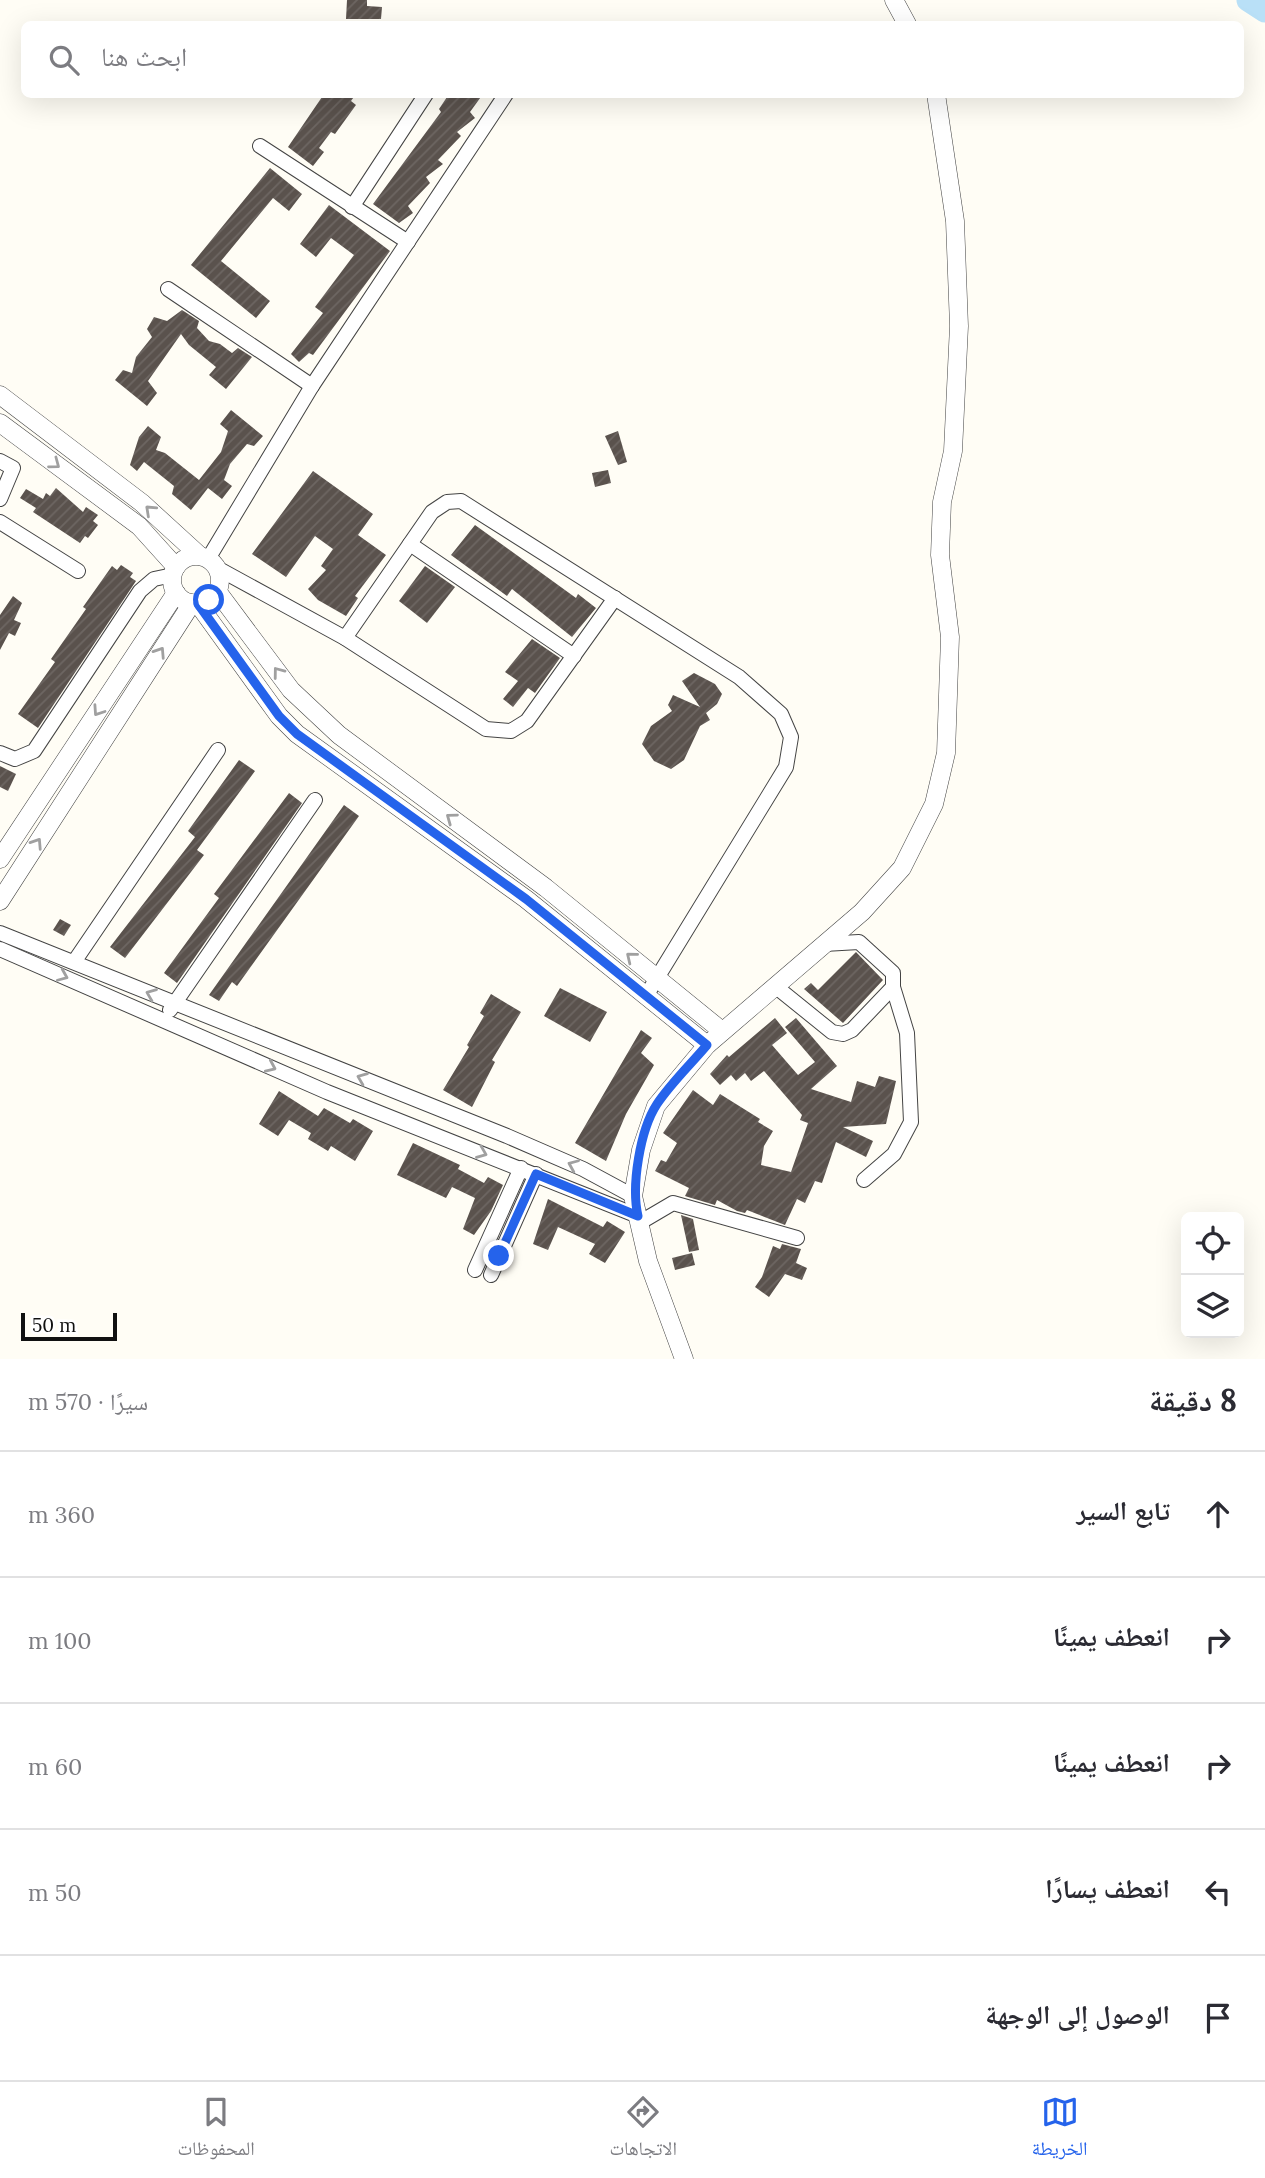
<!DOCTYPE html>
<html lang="ar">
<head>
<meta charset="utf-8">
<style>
  body { margin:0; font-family:Lora,"Noto Naskh Arabic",serif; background:#f2f2f3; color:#2b2b33; direction:rtl }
  .controls { position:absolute; right:21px; bottom:21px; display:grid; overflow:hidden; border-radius:10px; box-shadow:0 7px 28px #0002 }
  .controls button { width:63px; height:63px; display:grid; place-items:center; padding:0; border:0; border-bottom:2px solid #e1e1e2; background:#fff; color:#2b2b33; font:35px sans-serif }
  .scale { position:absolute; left:21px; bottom:18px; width:96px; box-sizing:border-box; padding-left:7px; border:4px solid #111; border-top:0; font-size:19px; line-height:24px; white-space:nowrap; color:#111; -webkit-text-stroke:5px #fff; paint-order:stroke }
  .stop { position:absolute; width:21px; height:21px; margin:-16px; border:5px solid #2563eb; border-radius:50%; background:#fff }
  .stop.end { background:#2563eb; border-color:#fff; box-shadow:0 2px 7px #0008 }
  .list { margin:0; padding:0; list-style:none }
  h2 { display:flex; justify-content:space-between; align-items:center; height:91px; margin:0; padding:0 28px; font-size:30px }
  h2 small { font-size:23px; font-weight:400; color:#7c7c81 }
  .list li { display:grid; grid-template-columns:46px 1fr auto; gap:21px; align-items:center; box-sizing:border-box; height:126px; padding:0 28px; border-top:2px solid #e1e1e2 }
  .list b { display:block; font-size:26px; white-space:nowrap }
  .list em { font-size:23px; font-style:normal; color:#7c7c81 }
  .icon { flex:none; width:38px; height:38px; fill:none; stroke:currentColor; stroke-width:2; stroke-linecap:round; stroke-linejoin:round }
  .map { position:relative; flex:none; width:1265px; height:1359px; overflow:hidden; direction:ltr }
  .search { position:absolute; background:#fff; box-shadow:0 7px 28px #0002; left:21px; right:21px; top:21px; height:77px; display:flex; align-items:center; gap:18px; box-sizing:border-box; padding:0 24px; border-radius:10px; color:#7c7c81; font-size:26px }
  .sheet { height:721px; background:#fff }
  nav { display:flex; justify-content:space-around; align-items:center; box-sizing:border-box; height:98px; border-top:2px solid #e1e1e2; background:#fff; font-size:19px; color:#7c7c81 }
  nav a { display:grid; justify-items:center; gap:4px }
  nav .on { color:#2563eb }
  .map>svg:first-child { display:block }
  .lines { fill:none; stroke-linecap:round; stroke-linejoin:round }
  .river { stroke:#b9e0f7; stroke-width:23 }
  .building { fill:url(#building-hatch) }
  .minor-casing { stroke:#444; stroke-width:16 }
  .tertiary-casing { stroke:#444; stroke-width:19 }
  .minor { stroke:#fff; stroke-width:14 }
  .tertiary { stroke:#fff; stroke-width:18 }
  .oneway { stroke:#a0a0a0 }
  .route { stroke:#2563eb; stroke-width:9 }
</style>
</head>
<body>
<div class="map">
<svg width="1265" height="1359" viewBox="0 0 1265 1359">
  <defs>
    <pattern id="building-hatch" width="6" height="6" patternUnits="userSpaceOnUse" patternTransform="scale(1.75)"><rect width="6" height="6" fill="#5a524d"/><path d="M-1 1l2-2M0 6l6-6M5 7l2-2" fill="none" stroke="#6d6662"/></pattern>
  </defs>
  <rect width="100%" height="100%" fill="#fffdf5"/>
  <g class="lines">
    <polyline class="river" points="1248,0 1265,11"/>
  </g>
  <g class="building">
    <polygon points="347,0 367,0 367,6 382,7 381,19 346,19"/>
    <polygon points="324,94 356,94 351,101 356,105 335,134 331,132 319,148 324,152 313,166 288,147"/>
    <polygon points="449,94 483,94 470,112 475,118 457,132 461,136 438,160 443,164 426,177 430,183 408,206 413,213 399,223 373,204 441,112 439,109"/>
    <polygon points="270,168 302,194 289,211 273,198 221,261 270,301 256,318 191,265"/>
    <polygon points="329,205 390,251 313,355 309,353 299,362 291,354 323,313 315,307 354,255 331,238 316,257 300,244"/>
    <polygon points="182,310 199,321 197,328 209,341 220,344 232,353 238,348 252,357 226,389 209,375 216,367 189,345 181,334 148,381 157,393 147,406 115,380 123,370 132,373 136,357 152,337 147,329 154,317 167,321"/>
    <polygon points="231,410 263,436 254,446 247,444 230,464 224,480 232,486 222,499 208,488 191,510 172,494 174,486 144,462 137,471 130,465 139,437 148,426 161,437 156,450 165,453 199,480 221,452 228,431 220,424"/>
    <polygon points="618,431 627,462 618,465 605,436"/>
    <polygon points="608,470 611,483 595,487 592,473"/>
    <polygon points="313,471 373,514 358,535 386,555 355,596 358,598 346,616 318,600 308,589 326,570 321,566 333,549 315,536 286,577 252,554"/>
    <polygon points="56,488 83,512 86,507 98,515 93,521 98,525 88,538 85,536 80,543 33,512 36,508 20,498 26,489 43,499 46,493 50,496"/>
    <polygon points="475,525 576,598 578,594 596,608 572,637 512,589 507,596 451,555"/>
    <polygon points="121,565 133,573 130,577 136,581 38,728 18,714 55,662 51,659 86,609 83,607 112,566 117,570"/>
    <polygon points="425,566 455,587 427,623 399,601"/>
    <polygon points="13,596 22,603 14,620 21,623 15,636 9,633 0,650 0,615"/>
    <polygon points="532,639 560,658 535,693 528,688 513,707 503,699 518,681 505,672"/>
    <polygon points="694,673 715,684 722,694 717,704 706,713 710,720 700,726 684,760 671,769 654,761 642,744 651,726 672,711 668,705 673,695 700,707 682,681"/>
    <polygon points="239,760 255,771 197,850 204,855 125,958 110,947 195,837 188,831"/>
    <polygon points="0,766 16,774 8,791 0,787"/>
    <polygon points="289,793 302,803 177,983 164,973 219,898 214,894"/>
    <polygon points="344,805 359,816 237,986 232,982 219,1001 209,995"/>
    <polygon points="60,919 71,925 64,936 53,930"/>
    <polygon points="856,952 883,980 843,1023 804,989 811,983 818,990"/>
    <polygon points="560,988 607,1012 590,1042 544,1016"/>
    <polygon points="491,994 521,1012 492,1060 495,1062 472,1107 443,1090 469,1047 467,1045 484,1016 480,1013"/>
    <polygon points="775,1018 787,1033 772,1045 798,1075 815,1062 785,1027 796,1018 837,1066 811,1089 851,1102 857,1081 875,1087 879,1076 896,1081 886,1124 843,1127 873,1141 866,1157 836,1142 822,1183 815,1181 805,1203 797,1199 785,1225 747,1210 745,1213 737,1211 717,1200 715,1205 688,1197 685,1196 689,1188 655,1171 661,1160 666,1162 677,1143 663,1133 693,1090 713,1105 720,1094 760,1119 758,1122 773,1131 764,1146 761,1165 791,1172 808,1123 800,1120 802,1115 764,1071 751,1081 745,1073 736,1081 731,1075 720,1085 710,1074 727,1055 729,1057"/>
    <polygon points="641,1030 652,1038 641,1053 654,1065 626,1114 606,1161 575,1143"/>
    <polygon points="279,1091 318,1116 324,1108 350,1123 353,1119 373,1131 355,1161 331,1146 328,1151 308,1139 311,1133 289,1120 278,1136 259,1124"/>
    <polygon points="413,1143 460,1165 458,1169 484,1183 488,1177 503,1185 491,1211 474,1235 463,1229 475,1198 452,1187 446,1198 397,1175"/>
    <polygon points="548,1199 603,1227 607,1221 625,1232 605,1263 589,1254 595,1244 558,1227 548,1250 533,1244"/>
    <polygon points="681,1215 693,1219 699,1250 689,1252"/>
    <polygon points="782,1244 801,1249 796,1263 807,1268 802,1280 785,1274 769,1297 755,1287 762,1277 773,1246 780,1249"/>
    <polygon points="692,1253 695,1265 675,1270 672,1258"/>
  </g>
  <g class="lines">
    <defs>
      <g id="minor">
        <polyline points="260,146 408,242"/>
        <polyline points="352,207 426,94"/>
        <polyline points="168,289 312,386"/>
        <polyline points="0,461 13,468 0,499"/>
        <polyline points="0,522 78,571"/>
        <polyline points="410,544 574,656"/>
        <polyline points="208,559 312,386 506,94"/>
        <polyline points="217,568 345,638 486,729 511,731 527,721 615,598"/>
        <polyline points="345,638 432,512 447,502 461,501 739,677 781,714 791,737 786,767 646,996"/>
        <polyline points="0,753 15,759 34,751 140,591 154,579 173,575"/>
        <polyline points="0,933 507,1136 583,1169 633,1196"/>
        <polyline points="0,949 327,1092 638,1216"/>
        <polyline points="74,962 218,750"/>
        <polyline points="775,986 832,1032 843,1034 852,1030 893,987 893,973 859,942 824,944"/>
        <polyline points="170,1010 315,800"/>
        <polyline points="864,1180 894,1154 911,1122 907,1033 893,987"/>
        <polyline points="639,1223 673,1203 797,1238"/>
        <polyline points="475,1270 521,1168"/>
        <polyline points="491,1275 536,1174"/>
      </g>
      <g id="tertiary">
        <polyline points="894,0 907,24"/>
        <polyline points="0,395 142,503 200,556"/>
        <polyline points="0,423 139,526 176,567"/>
        <circle cx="196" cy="580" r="24"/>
        <polyline points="217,591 291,690 339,735 546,888 722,1031"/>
        <polyline points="198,604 279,716 297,734 526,899 707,1045"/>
        <polyline points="0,859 176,593"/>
        <polyline points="0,901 192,603"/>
        <polyline points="684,1359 648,1261 633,1196 641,1150 656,1106 707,1045 862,912 902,868 934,804 946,753 950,637 940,555 941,528 942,502 953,451 959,326 955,221 936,94"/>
      </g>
    </defs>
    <use href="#minor" class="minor-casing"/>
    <use href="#tertiary" class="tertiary-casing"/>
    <use href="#minor" class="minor"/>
    <use href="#tertiary" class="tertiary"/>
  </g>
  <defs><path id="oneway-chevron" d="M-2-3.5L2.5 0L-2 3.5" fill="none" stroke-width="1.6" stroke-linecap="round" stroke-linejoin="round" transform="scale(1.75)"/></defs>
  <g class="oneway">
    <use href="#oneway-chevron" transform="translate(55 464) rotate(37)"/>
    <use href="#oneway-chevron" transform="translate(150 510) rotate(-137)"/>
    <use href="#oneway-chevron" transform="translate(160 652) rotate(-57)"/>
    <use href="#oneway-chevron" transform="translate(278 672) rotate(-127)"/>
    <use href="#oneway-chevron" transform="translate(98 711) rotate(124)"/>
    <use href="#oneway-chevron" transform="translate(451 818) rotate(-144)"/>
    <use href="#oneway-chevron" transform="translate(37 843) rotate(-57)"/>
    <use href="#oneway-chevron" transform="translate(631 957) rotate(-141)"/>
    <use href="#oneway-chevron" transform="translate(63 976) rotate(23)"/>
    <use href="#oneway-chevron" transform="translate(151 994) rotate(-158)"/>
    <use href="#oneway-chevron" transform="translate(271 1067) rotate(24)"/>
    <use href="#oneway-chevron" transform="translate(362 1078) rotate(-158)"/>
    <use href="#oneway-chevron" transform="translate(482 1153) rotate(22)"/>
    <use href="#oneway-chevron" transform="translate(573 1165) rotate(-157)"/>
  </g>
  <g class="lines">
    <path class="route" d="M209 600 198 604 279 716 297 734 526 899 707 1045C691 1064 671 1083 657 1104 640 1130 631 1186 638 1216L536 1174 499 1256"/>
  </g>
</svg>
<div class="controls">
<button><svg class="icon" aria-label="locate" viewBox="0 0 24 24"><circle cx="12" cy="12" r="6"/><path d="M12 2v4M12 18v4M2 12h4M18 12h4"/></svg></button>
<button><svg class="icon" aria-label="layers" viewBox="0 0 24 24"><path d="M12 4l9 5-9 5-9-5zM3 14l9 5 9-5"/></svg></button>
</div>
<div class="scale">50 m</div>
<div class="stop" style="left:209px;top:600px"></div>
<div class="stop end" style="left:499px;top:1256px"></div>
<div class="search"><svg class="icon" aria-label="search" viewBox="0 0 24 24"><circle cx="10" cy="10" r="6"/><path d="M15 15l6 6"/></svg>ابحث هنا</div>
</div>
<section class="sheet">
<h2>8 دقيقة<small>سيرًا · 570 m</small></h2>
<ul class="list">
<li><svg class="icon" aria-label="ahead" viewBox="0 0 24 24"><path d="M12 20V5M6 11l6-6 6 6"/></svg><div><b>تابع السير</b></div><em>360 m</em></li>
<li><svg class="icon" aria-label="right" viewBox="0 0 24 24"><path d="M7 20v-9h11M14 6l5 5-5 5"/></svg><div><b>انعطف يمينًا</b></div><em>100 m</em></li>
<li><svg class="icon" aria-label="right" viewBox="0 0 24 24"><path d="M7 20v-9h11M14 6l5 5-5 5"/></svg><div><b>انعطف يمينًا</b></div><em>60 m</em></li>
<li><svg class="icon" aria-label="left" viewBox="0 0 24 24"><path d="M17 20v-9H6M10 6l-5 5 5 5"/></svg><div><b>انعطف يسارًا</b></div><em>50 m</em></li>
<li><svg class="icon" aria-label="arrive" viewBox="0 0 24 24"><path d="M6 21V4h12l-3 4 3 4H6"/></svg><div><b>الوصول إلى الوجهة</b></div></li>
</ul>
</section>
<nav>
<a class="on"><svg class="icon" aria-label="map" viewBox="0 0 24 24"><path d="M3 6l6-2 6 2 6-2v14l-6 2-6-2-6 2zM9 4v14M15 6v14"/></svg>الخريطة</a>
<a><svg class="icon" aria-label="directions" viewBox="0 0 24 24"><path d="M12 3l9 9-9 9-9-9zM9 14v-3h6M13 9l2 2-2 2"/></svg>الاتجاهات</a>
<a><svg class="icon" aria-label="saved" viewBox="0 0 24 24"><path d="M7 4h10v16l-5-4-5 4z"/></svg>المحفوظات</a>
</nav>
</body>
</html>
